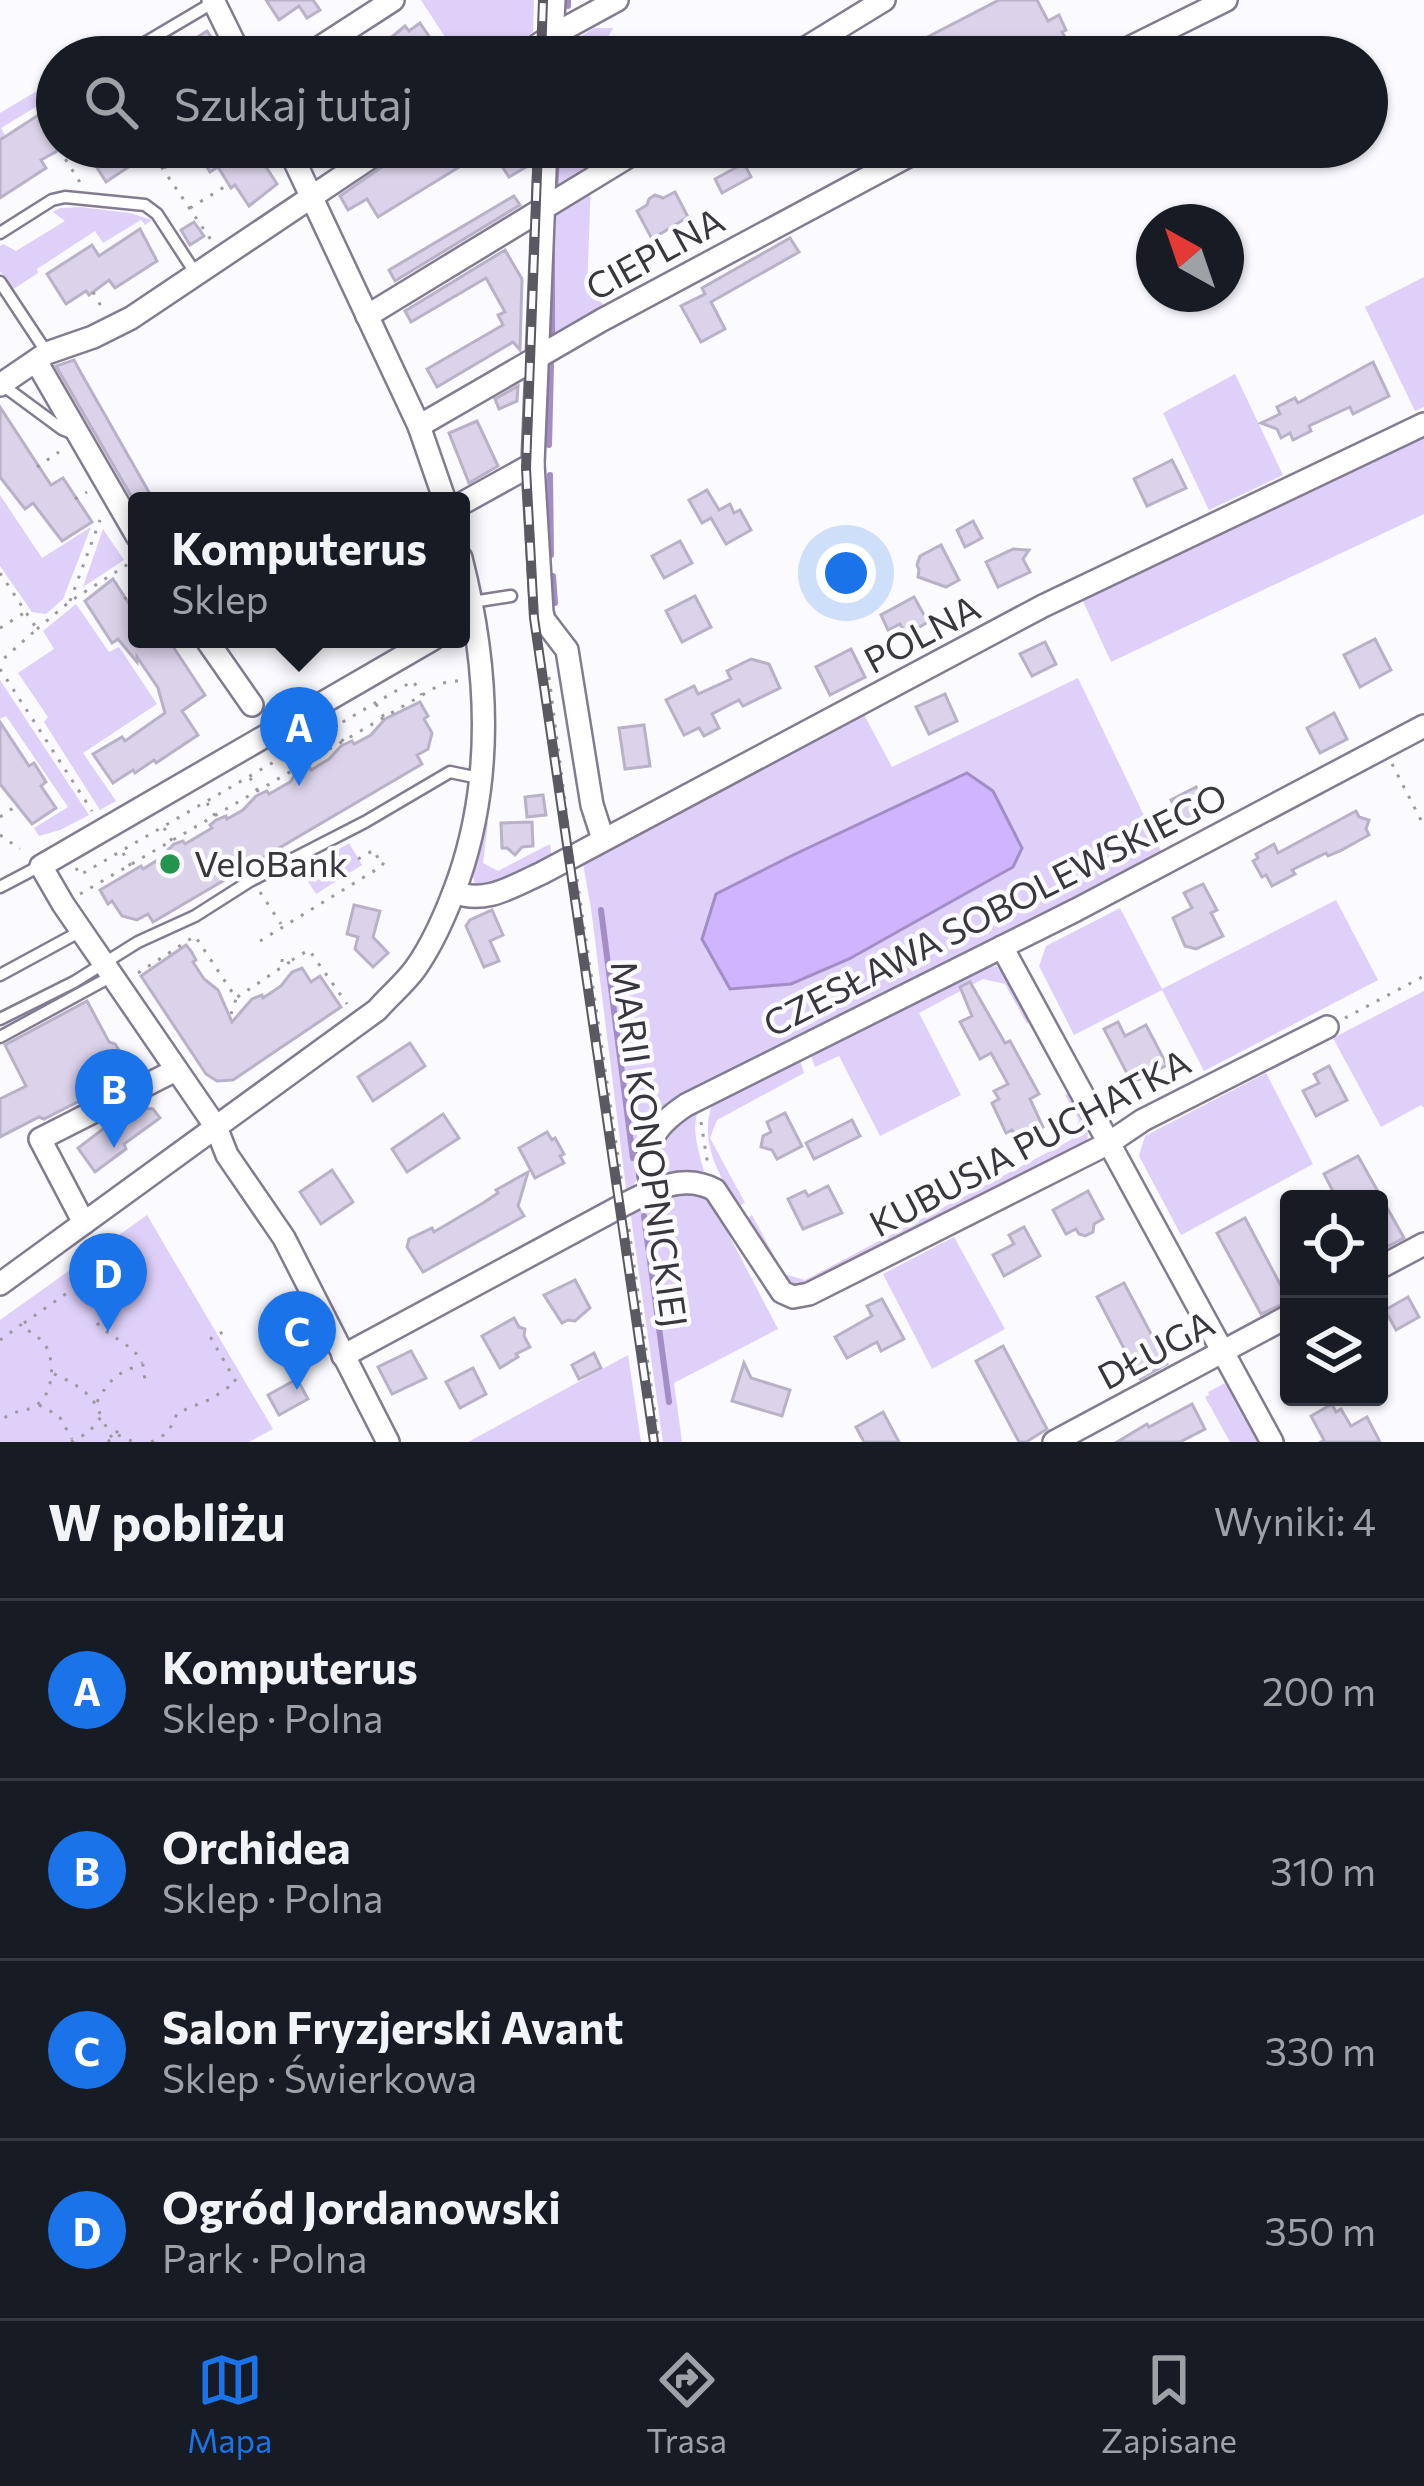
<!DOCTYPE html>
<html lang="pl">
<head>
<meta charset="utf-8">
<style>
  body { margin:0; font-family:Commissioner,sans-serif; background:#242831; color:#f1f3f6 }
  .controls { position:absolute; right:36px; bottom:36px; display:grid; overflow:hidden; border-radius:12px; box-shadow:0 3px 9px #0004 }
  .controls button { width:108px; height:108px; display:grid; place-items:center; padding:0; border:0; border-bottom:3px solid #363941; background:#171b24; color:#f1f3f6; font:60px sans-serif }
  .compass { position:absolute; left:1136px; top:204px; width:108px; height:108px; border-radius:50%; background:#171b24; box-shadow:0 3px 9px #0004; rotate:320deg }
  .you { position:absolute; left:846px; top:573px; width:42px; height:42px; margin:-30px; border:9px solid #fff; border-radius:50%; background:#1a73e8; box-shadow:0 0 0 18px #1a73e833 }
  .badge { display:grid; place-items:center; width:78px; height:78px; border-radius:50%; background:#1a73e8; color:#fff; font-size:39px; font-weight:700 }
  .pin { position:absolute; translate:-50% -99px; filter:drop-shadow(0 3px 6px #0008) }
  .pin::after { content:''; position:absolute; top:63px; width:42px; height:36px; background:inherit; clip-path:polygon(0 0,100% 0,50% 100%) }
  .popup { position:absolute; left:128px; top:492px; width:342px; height:156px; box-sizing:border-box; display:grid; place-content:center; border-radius:12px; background:#171b24; filter:drop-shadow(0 3px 9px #0005); font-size:39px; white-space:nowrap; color:#9ea1a6 }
  .popup b { font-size:45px; color:#f1f3f6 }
  .popup::after { content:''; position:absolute; left:50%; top:100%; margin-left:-24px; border:24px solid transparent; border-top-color:#171b24 }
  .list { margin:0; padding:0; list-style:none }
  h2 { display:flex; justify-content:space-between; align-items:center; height:156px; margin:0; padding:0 48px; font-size:51px }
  h2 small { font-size:39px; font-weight:400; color:#9ea1a6 }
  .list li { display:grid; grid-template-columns:78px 1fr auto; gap:36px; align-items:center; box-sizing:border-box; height:180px; padding:0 48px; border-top:3px solid #363941 }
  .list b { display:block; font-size:45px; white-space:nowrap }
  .list p { margin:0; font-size:39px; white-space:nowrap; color:#9ea1a6 }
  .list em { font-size:39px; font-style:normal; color:#9ea1a6 }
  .icon { flex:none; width:66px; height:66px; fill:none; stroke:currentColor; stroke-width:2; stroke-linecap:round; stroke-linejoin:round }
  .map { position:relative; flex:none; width:1424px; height:1442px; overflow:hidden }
  .search { position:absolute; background:#171b24; box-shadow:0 3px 9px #0004; left:36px; right:36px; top:36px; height:132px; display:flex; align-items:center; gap:30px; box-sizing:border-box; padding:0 42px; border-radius:66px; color:#9ea1a6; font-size:45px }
  .sheet { height:876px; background:#171b24 }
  nav { display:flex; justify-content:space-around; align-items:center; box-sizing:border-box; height:168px; border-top:3px solid #363941; background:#171b24; font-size:33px; color:#9ea1a6 }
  nav a { display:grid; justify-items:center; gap:6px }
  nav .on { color:#1a73e8 }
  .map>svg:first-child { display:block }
  .green { fill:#ded0f9 }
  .water { fill:#cfb4fe; stroke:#a28ec5; stroke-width:3 }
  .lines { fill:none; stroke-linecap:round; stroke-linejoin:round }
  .stream { stroke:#a28ec5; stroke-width:6 }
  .building { fill:#dbd3ea; stroke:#b8b1c7; stroke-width:3 }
  .service-casing { stroke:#837c90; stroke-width:15 }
  .minor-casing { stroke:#837c90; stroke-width:26 }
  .path { stroke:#9b999f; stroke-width:3; stroke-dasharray:3 9; stroke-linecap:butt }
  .service { stroke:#fff; stroke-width:10 }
  .minor { stroke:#fff; stroke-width:21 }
  .rail-casing { stroke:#5a5860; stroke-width:10 }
  .rail { stroke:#fbfafe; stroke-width:6; stroke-dasharray:18; stroke-linecap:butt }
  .poi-dot { fill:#24954f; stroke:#fbfafe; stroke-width:4.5 }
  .labels { text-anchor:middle; stroke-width:9; stroke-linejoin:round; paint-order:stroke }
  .street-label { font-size:36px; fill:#39363f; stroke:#fbfafe }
  .poi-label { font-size:36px; fill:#39363f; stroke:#fbfafe; text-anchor:start }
</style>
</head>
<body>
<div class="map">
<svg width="1424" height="1442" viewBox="0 0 1424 1442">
  <rect width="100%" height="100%" fill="#fbfafe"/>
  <g class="green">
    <polygon points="421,0 534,0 533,32 496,57 458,57"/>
    <polygon points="594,28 613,28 597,57 558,57 558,51"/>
    <polygon points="57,79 57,94 1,128 7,139 0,143 0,113"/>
    <polygon points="550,147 592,147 591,171 546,198"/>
    <polygon points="591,182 587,291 600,299 606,311 546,346 545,212"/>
    <polygon points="80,207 130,213 152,220 145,225 141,220 103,243 95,231 37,269 38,273 12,290 0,271 0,246 3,244 16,251 65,221 53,212 60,208"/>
    <polygon points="1424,277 1424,407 1415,411 1365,307"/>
    <polygon points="1235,374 1283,475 1209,510 1163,413"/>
    <polygon points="1424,434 1424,514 1111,662 1082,599"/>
    <polygon points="0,495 42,558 91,527 63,599 46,614 32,612 0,566"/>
    <polygon points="103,529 124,560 83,587"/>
    <polygon points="76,604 109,652 119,647 157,704 83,753 116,801 100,810 44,722 48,717 18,673 54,649 43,631"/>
    <polygon points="1078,678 1162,853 636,1124 641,1172 627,1196 591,908 582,858 861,709 892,767"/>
    <polygon points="0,680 89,815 60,830 39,836 34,828 68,807 6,716 0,719"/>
    <polygon points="488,822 483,863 498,871 550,844 552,860 482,888 475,885 473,876 486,823"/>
    <polygon points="349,843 362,865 316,894 302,872"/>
    <polygon points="1336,900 1378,980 1204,1071 1162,990 1074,1035 1039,966 1046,946 1120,908 1162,989"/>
    <polygon points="982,965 998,967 1013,984 1032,1016 1027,1024 1005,984 983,979 919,1013 961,1095 880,1136 839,1056 815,1067 811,1056 814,1047"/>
    <polygon points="1424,991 1424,1108 1421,1105 1381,1127 1333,1038"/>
    <path d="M800 1060 804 1073 717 1120 710 1138 745 1203 737 1207C719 1173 698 1142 713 1102Z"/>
    <polygon points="1266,1073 1313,1164 1181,1235 1139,1156 1145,1136"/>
    <path d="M1068 1094 1088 1130 1087 1144 806 1287C771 1281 761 1248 744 1220L752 1215 784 1274 805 1280 1071 1140 1079 1120 1065 1095Z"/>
    <path d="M700 1106C690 1127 698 1148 704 1171L663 1177 656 1170C657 1130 666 1124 700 1106Z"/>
    <polygon points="689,1188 709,1197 778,1329 674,1383 682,1442 663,1442 630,1210 648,1209"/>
    <polygon points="147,1215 273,1429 249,1442 0,1442 0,1320"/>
    <polygon points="954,1237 1005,1329 932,1369 883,1274"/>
    <polygon points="628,1355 641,1442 468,1442"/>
    <polygon points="1229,1381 1262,1442 1230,1442 1205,1397 1209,1395 1208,1392"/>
  </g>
  <polygon class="water" points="967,773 993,791 1022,848 1013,867 849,959 791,984 730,989 702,939 716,894 791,856"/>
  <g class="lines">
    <g class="stream">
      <polyline points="568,6 568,0"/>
      <polyline points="565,57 565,53"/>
      <polyline points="555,187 558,147"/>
      <polyline points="552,339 552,247"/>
      <polyline points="549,445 551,365"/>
      <polyline points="550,475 551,555"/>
      <polyline points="553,576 555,603"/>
      <polyline points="601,910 633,1158"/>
      <polyline points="644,1216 669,1402"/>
    </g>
  </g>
  <g class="building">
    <polygon points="266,0 313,0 320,10 307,18 299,6 279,20"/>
    <polygon points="999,0 1037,0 1048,21 1059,15 1066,30 1062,32 1069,44 1044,57 1041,57 1037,49 1020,57 889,57"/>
    <polygon points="420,23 443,57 368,57 388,44 387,41 405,26 409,31"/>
    <polygon points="207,31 224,57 167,57"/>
    <polygon points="57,103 57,151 41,160 46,168 0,198 0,140"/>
    <polygon points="84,147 126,147 136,162 106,182"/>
    <polygon points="194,147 253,147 277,184 249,206 235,185 231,188 218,167 210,172"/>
    <polygon points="411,147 531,147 531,154 522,160 526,167 509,177 490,148 378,217 367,199 348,210 340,196"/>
    <polygon points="744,163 751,177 722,193 715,179"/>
    <polygon points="675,192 688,217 652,239 637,211 647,205 649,199 655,195 663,198"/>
    <polygon points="514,196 520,205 395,281 389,270"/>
    <polygon points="194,222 204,236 190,245 181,230"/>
    <polygon points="140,229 157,261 115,288 109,280 89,295 86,291 66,304 47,274 92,245 99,256"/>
    <polygon points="790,238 799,252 711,302 725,329 701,342 681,306 705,294 702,288"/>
    <polygon points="505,250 522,279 520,350 513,342 437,387 427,369 503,325 498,315 505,312 486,278 411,322 405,311"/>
    <polygon points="74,360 81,373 154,501 134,501 56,366"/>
    <polygon points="1373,362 1389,396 1353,414 1350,407 1309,426 1311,431 1293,440 1290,433 1281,438 1277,429 1261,423 1280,414 1277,407 1295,398 1298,403"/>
    <polygon points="518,386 517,401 499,409 495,399"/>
    <polygon points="0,407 51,485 63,478 92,522 62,541 33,503 25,509 0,477"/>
    <polygon points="477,421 498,466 469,483 449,433"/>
    <polygon points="1172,460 1186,488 1147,506 1134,479"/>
    <polygon points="707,490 719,510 730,504 734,513 740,510 751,530 726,544 711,518 702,523 689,500"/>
    <polygon points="973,521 982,538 965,547 957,530"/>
    <polygon points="680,541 692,563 664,578 652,556"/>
    <polygon points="941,545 959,580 946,587 918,577 919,570 917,565 920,556"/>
    <polygon points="1013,549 1029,550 1023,559 1030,572 998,587 986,562"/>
    <polygon points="113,579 137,616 137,639 168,639 205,695 182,711 198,735 156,763 154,760 135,773 133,770 113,783 93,754 122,737 125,741 165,713 158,688 137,657 137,662 118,639 112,643 85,601"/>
    <polygon points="695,596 711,627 682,642 666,611"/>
    <polygon points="914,597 928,622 906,635 900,624 888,630 881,615"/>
    <polygon points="1375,639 1391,670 1360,687 1344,655"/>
    <polygon points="1045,642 1056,664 1032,676 1020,654"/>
    <polygon points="851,649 865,677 830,695 816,667"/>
    <polygon points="751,659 769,664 780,688 743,706 739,700 712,714 719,728 704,736 699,728 684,735 666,700 694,686 698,694 731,679 727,671"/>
    <polygon points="945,694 957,721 929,734 916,707"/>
    <polygon points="420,702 428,716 424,719 432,733 428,749 417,755 422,764 153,922 148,914 137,920 122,916 112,901 108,904 100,890 141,866 143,869 169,853 168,850 174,844 183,841 185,844 212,828 210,825 216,820 226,816 227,819 243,810 256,796 267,791 269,794 290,782 297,772 309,766 311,770 329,759 341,746 352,741 354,744 371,735 385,719"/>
    <polygon points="1334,713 1347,739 1320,753 1307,728"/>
    <polygon points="0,722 29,766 34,763 46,782 41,786 56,808 32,824 0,784"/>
    <polygon points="644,725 650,766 625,769 619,728"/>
    <polygon points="1196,787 1209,812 1184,824 1171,800"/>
    <polygon points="543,795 546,815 527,817 525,797"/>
    <polygon points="1356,811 1359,817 1369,820 1366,829 1369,835 1340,851 1328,856 1326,853 1292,870 1295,874 1272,886 1266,875 1262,877 1253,861 1258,858 1256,854 1274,844 1278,853"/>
    <polygon points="532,822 533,846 522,847 515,855 507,848 502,848 501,823"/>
    <polygon points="1203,884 1217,910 1211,913 1223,936 1196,949 1185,946 1173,918 1192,908 1184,893"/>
    <polygon points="354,905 380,911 373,937 388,953 373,967 355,949 358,937 347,934"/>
    <polygon points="492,910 503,935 490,941 499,961 484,967 466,926 470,920"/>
    <polygon points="186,945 191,951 196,960 193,962 204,979 218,990 232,1022 252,999 262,995 263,998 281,986 292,972 302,968 311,982 320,976 341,1007 233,1080 217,1081 206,1074 141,976"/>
    <polygon points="970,982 1005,1043 1010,1041 1039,1094 1030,1099 1043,1127 1034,1132 1030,1140 1022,1137 1017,1140 1012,1130 1006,1133 992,1103 999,1099 994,1091 1008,1084 991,1053 980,1059 960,1022 972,1016 960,987"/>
    <polygon points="87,1001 109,1042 115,1044 134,1073 44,1119 39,1117 0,1137 0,1099 26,1086 5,1045"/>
    <polygon points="1118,1022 1125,1036 1146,1025 1167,1065 1132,1083 1104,1029"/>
    <polygon points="410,1043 425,1066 373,1101 358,1077"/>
    <polygon points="1329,1066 1347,1100 1316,1116 1303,1091 1319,1083 1314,1074"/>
    <polygon points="140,1108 153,1109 160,1118 124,1144 126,1149 95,1172 78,1148 116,1119 119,1123"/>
    <polygon points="785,1113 802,1146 777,1159 772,1150 761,1147 763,1136 771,1132 767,1122"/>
    <polygon points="443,1114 459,1138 407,1172 392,1149"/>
    <polygon points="852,1120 860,1136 814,1159 806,1143"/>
    <polygon points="547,1132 552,1140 555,1138 564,1154 560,1156 564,1163 535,1178 519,1148"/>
    <polygon points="1358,1156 1404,1238 1379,1251 1379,1199 1337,1199 1324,1174"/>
    <polygon points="332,1170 353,1202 321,1224 300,1192"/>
    <polygon points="528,1172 518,1206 524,1216 423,1272 407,1247 409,1239 432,1228 434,1232 483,1203 498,1193 496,1190"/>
    <polygon points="828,1186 842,1213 803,1229 788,1199 805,1191 808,1196"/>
    <polygon points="1088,1191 1103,1219 1094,1224 1093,1232 1085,1236 1079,1234 1076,1229 1066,1234 1053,1210"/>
    <polygon points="1245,1218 1289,1301 1261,1314 1217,1233"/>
    <polygon points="1024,1227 1040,1256 1004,1276 993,1255 1014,1244 1009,1235"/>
    <polygon points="575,1280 590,1308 575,1321 568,1320 562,1323 544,1295"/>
    <polygon points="1124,1283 1167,1364 1140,1379 1097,1297"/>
    <polygon points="1408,1297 1419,1317 1396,1330 1385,1310"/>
    <polygon points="882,1299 904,1339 881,1351 877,1342 847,1358 835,1337 872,1316 867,1306"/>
    <polygon points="514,1318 519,1327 525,1329 524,1336 530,1347 516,1354 518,1357 500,1368 482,1336"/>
    <polygon points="1003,1346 1047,1429 1026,1442 1019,1442 976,1361"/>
    <polygon points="411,1351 426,1378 392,1394 378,1367"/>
    <polygon points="594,1353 601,1368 579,1379 572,1365"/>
    <polygon points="744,1363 751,1378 790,1390 782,1416 732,1401"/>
    <polygon points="473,1368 486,1394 460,1408 446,1382"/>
    <polygon points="297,1379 308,1399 279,1415 268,1395"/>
    <polygon points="1192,1404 1205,1429 1180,1442 1117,1442 1147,1424 1149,1427"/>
    <polygon points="1332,1404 1336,1412 1341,1409 1351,1426 1367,1417 1380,1442 1321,1442 1324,1440 1311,1416"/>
    <polygon points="883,1412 899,1442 864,1442 856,1427"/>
  </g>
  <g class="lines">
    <defs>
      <g id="service">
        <polyline points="121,57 214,2"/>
        <polyline points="0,233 52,200 65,197 145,205 157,214 196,274"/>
        <polyline points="0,282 47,353"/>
        <polyline points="1,384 62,429 72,433"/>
        <polyline points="472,602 511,596"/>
        <polyline points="0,887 40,866"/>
        <polyline points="0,975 81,931"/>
        <polyline points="0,1019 74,982 138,942 195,916 250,881 365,822 450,772 479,778"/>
        <polyline points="0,1037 112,976"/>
      </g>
      <g id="minor">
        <polyline points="213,0 241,57"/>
        <polyline points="305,57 393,0"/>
        <polyline points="520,57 553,35 617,0"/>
        <polyline points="551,57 554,0"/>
        <polyline points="791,57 884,0"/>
        <polyline points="1111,57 1226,0"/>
        <polyline points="288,147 419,426 445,501"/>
        <polyline points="546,147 533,464 542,612 544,620 567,650 592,805 603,839"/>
        <polyline points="367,316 644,147"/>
        <polyline points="36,361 137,536"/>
        <polyline points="0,385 47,353 93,337 131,318 386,147"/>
        <polyline points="419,426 602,320 925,147"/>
        <polyline points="461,504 533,464"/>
        <polyline points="206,639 252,705"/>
        <path d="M454 892C485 905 513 886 542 873L1043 606 1424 424"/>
        <polyline points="1002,947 1272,1442"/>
        <path d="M652 1190C642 1147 650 1129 686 1105L1076 910 1424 726"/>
        <polyline points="84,1223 40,1139 176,1070"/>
        <polyline points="1379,1268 1424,1244"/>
        <path d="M0 1284 377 1010C389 996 404 984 415 969 435 941 448 909 459 878 495 773 488 664 461 558"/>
        <path d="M343 1356 625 1204C654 1189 684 1173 715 1190L782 1292 793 1297 809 1294 1109 1143 1143 1120 1327 1027"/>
        <polyline points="388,1442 284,1238 227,1155 216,1127 63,904 41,866 433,639"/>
        <polyline points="1054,1442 1289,1316"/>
      </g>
    </defs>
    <use href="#service" class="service-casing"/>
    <use href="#minor" class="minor-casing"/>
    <g class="path">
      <polyline points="148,147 211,240"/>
      <polyline points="59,149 81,184"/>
      <polyline points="164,168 191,151"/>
      <polyline points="190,208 229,184"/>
      <polyline points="93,292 101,306"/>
      <polyline points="37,467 59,452"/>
      <polyline points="75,499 87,492"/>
      <polyline points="0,573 37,629 0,662"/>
      <polyline points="124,599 137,591"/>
      <polyline points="70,601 100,520"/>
      <polyline points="0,628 24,613"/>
      <polyline points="37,629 69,602 133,561"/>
      <polyline points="0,669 92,811"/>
      <polyline points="549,677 569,834"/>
      <polyline points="376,704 385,719"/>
      <polyline points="335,729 345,744"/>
      <polyline points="292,754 301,770"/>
      <polyline points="1392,764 1424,826"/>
      <polyline points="250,778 260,795"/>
      <polyline points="207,803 217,819"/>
      <polyline points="0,817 16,806"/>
      <polyline points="164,828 174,844"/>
      <polyline points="0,835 20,849"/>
      <polyline points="123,853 133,870"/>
      <polyline points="358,859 374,850 381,864"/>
      <polyline points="76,868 80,875 413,681 422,695"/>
      <polyline points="577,879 622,1184"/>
      <polyline points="260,892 281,924"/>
      <polyline points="80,894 443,683 463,680"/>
      <polyline points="260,941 382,866 386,857"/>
      <polyline points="292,960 309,950 347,1004"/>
      <polyline points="138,973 195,936 236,998 291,961 272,960"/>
      <polyline points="231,1014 236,999"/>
      <polyline points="1345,1018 1424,976"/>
      <polyline points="701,1122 708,1166"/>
      <polyline points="629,1229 659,1442"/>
      <polyline points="24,1323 114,1260 119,1258 128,1269"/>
      <path d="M97 1323C111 1339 134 1344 142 1363"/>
      <path d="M0 1340 22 1324C29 1333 37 1335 44 1343 56 1360 54 1395 35 1406 21 1414 14 1408 0 1422"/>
      <path d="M54 1374C75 1383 95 1395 101 1417"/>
      <path d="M97 1402C108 1381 119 1370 143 1365L145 1381"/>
      <polyline points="39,1405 59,1416 72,1439"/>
      <polyline points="118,1435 134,1442"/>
      <polyline points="71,1442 89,1432 101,1417 112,1438"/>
      <polyline points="108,1442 121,1427"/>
      <path d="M151 1442C166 1436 172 1428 177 1413L211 1399 236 1382 211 1338 225 1331"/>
    </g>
    <use href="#service" class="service"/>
    <use href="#minor" class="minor"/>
    <defs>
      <g id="rail">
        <polyline points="541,57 543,0"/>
        <polyline points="538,147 526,468 534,618 654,1442"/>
      </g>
    </defs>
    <use href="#rail" class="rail-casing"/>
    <use href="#rail" class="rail"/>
  </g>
  <circle class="poi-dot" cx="170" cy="864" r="12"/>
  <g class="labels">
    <g class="street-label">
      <text transform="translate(655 254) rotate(-29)" y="13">CIEPLNA</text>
      <text transform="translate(922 634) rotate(-28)" y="13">POLNA</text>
      <text transform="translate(995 910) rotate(-27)" y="13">CZESŁAWA SOBOLEWSKIEGO</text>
      <text transform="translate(1030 1143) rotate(-28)" y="13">KUBUSIA PUCHATKA</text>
      <text transform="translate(649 1144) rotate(82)" y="13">MARII KONOPNICKIEJ</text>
      <text transform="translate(1156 1350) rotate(-28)" y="13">DŁUGA</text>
    </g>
    <g class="poi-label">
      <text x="194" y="877">VeloBank</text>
    </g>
  </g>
</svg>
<div class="controls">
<button><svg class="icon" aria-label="locate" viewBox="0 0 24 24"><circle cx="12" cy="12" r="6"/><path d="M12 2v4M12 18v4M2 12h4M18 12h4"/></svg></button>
<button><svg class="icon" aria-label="layers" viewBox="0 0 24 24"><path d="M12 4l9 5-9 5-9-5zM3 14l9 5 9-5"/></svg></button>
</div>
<svg class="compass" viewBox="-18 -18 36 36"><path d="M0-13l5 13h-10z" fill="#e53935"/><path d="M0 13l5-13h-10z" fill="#9ea1a6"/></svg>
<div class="you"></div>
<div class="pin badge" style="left:299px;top:786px">A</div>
<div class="popup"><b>Komputerus</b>Sklep</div>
<div class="pin badge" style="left:114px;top:1148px">B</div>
<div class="pin badge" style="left:297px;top:1390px">C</div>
<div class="pin badge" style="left:108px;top:1332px">D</div>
<div class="search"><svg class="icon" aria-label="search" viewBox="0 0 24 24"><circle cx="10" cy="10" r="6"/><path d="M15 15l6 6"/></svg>Szukaj tutaj</div>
</div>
<section class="sheet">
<h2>W pobliżu<small>Wyniki: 4</small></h2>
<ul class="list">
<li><span class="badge">A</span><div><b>Komputerus</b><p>Sklep · Polna</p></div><em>200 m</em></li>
<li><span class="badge">B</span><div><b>Orchidea</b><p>Sklep · Polna</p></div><em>310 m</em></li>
<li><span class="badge">C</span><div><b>Salon Fryzjerski Avant</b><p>Sklep · Świerkowa</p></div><em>330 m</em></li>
<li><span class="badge">D</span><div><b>Ogród Jordanowski</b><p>Park · Polna</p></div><em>350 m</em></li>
</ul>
</section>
<nav>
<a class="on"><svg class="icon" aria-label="map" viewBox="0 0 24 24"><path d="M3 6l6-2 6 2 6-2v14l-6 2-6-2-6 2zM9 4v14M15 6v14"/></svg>Mapa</a>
<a><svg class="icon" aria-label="directions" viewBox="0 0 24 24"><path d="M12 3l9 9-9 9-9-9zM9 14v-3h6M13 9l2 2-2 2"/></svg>Trasa</a>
<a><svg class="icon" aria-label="saved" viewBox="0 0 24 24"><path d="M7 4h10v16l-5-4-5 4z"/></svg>Zapisane</a>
</nav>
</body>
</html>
